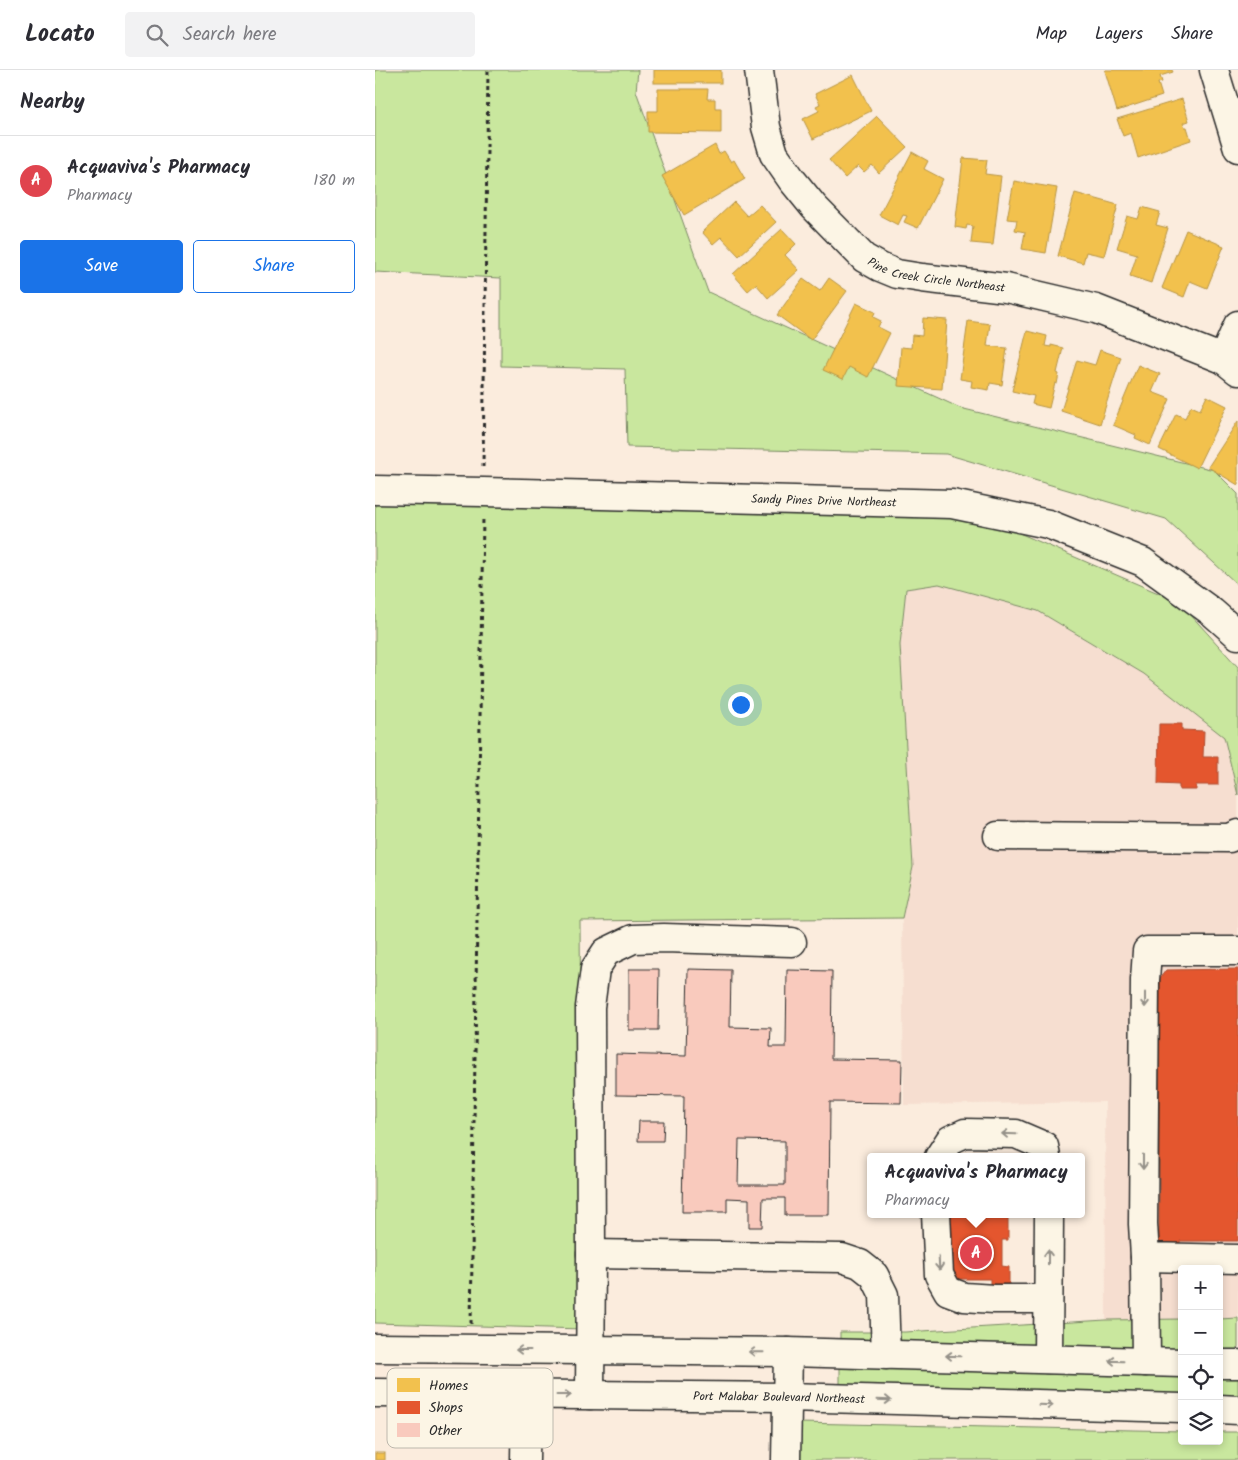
<!DOCTYPE html>
<html lang="en">
<head>
<meta charset="utf-8">
<style>
  body { margin:0; font-family:Kalam,sans-serif; background:#f2f2f3; color:#2b2b33 }
  .controls { position:absolute; right:15px; bottom:15px; display:grid; overflow:hidden; border-radius:5px; box-shadow:0 2px 8px #0003 }
  .controls button { width:45px; height:45px; display:grid; place-items:center; padding:0; border:0; border-bottom:1px solid #e1e1e2; background:#fff; color:#2b2b33; font:25px sans-serif }
  .you { position:absolute; left:365px; top:634px; width:18px; height:18px; margin:-12px; border:4px solid #fff; border-radius:50%; background:#1a73e8; box-shadow:0 0 0 8px #1a73e833 }
  .badge { display:grid; place-items:center; width:32px; height:32px; border-radius:50%; background:#1a73e8; color:#fff; font-size:16px; font-weight:700 }
  .pin { position:absolute; translate:-50% -50%; border:2px solid #fff; box-shadow:0 1px 5px #0006 }
  .popup { position:absolute; left:492px; top:1083px; width:218px; height:65px; box-sizing:border-box; display:grid; place-content:center; border-radius:5px; background:#fff; filter:drop-shadow(0 1px 4px #0005); font-size:16px; white-space:nowrap; color:#7c7c81 }
  .popup b { font-size:19px; color:#2b2b33 }
  .popup::after { content:''; position:absolute; left:50%; top:100%; margin-left:-10px; border:10px solid transparent; border-top-color:#fff }
  .list { margin:0; padding:0; list-style:none }
  h2 { display:flex; justify-content:space-between; align-items:center; height:65px; margin:0; padding:0 20px; font-size:21px }
  h2 small { font-size:16px; font-weight:400; color:#7c7c81 }
  .list li { display:grid; grid-template-columns:32px 1fr auto; gap:15px; align-items:center; box-sizing:border-box; height:90px; padding:0 20px; border-top:1px solid #e1e1e2 }
  .list b { display:block; font-size:19px; white-space:nowrap }
  .list p { margin:0; font-size:16px; white-space:nowrap; color:#7c7c81 }
  .list em { font-size:16px; font-style:normal; color:#7c7c81 }
  .actions { display:flex; gap:10px; padding:15px 20px }
  .actions a { flex:1; padding:11px 0; border:1px solid #1a73e8; border-radius:5px; text-align:center; font-size:18px; color:#1a73e8 }
  .actions .main { background:#1a73e8; color:#fff }
  .icon { flex:none; width:28px; height:28px; fill:none; stroke:currentColor; stroke-width:2; stroke-linecap:round; stroke-linejoin:round }
  .map { position:relative; flex:none; width:863px; height:1390px; overflow:hidden }
  header { display:flex; align-items:center; gap:30px; box-sizing:border-box; height:70px; padding:0 25px; background:#fff; border-bottom:1px solid #e1e1e2 }
  header strong { font-size:24px }
  nav { display:flex; gap:28px; margin-inline-start:auto; font-size:18px }
  .search { width:350px; height:45px; background:#f2f2f3; display:flex; align-items:center; gap:12px; box-sizing:border-box; padding:0 18px; border-radius:5px; color:#7c7c81; font-size:19px }
  main { display:flex }
  aside { flex:1; background:#fff }
  .map>svg:first-child { display:block }
  .built { fill:#f6ded0 }
  .green { fill:#c9e79e; stroke:#7a8964 }
  .homes { fill:#f2c14e; stroke:#b69444 }
  .shops { fill:#e4572e; stroke:#ac4a2d }
  .building { fill:#f9cabd; stroke:#2b2b2b; fill-rule:evenodd }
  .lines { fill:none; stroke-linecap:round; stroke-linejoin:round }
  .minor-casing { stroke:#2b2b2b; stroke-width:31 }
  .path { stroke:#2b2b2b; stroke-width:3; stroke-dasharray:4 4; stroke-linecap:butt }
  .minor { stroke:#fcf5e5; stroke-width:28 }
  .oneway { stroke:#949088 }
  .labels { text-anchor:middle; stroke-width:5; stroke-linejoin:round; paint-order:stroke }
  .street-label { font-size:12px; fill:#2b2b2b; stroke:#fcf5e5 }
  .key { fill:#fcf5e5; stroke:#bdb8ad; stroke-width:1 }
  .key-label { font-size:14px; fill:#2b2b2b }
</style>
</head>
<body>
<header>
<strong>Locato</strong>
<div class="search"><svg class="icon" aria-label="search" viewBox="0 0 24 24"><circle cx="10" cy="10" r="6"/><path d="M15 15l6 6"/></svg>Search here</div>
<nav><a>Map</a><a>Layers</a><a>Share</a></nav>
</header>
<main>
<aside>
<h2>Nearby<small></small></h2>
<ul class="list">
<li><span class="badge" style="background:#e0444e">A</span><div><b>Acquaviva's Pharmacy</b><p>Pharmacy</p></div><em>180 m</em></li>
</ul>
<div class="actions"><a class="main">Save</a><a>Share</a></div>
</aside>
<div class="map">
<svg width="863" height="1390" viewBox="0 0 863 1390">
  <rect width="100%" height="100%" fill="#fbecdd"/>
  <filter id="ink" filterUnits="userSpaceOnUse"><feTurbulence type="fractalNoise" baseFrequency=".02" numOctaves="2"/><feDisplacementMap in="SourceGraphic" scale="10" xChannelSelector="R" yChannelSelector="G"/><feConvolveMatrix kernelMatrix="1 2 1 2 8 2 1 2 1" color-interpolation-filters="sRGB"/></filter>
  <g filter="url(#ink)">
    <polygon class="built" points="564,514 663,541 769,604 850,667 863,725 863,1248 844,1249 844,1199 807,1199 807,1249 731,1250 730,1032 529,1035 527,848 538,796 525,575 531,519"/>
    <g class="green">
      <polygon points="0,0 263,0 261,21 333,222 585,338 839,400 863,424 863,515 791,449 571,384 252,377 250,299 126,296 126,208 0,202"/>
      <polygon points="0,434 577,434 804,532 863,597 863,725 849,667 769,604 663,541 564,514 531,519 525,575 538,797 527,848 205,851 208,1259 0,1253"/>
      <polygon points="863,1248 863,1282 844,1281 844,1249"/>
      <polygon points="807,1249 807,1280 465,1271 465,1262 530,1262 731,1250"/>
      <polygon points="465,1296 807,1306 807,1326 465,1316"/>
      <rect x="844" y="1307" width="19" height="20"/>
      <polygon points="423,1353 807,1361 807,1371 844,1371 844,1362 863,1362 863,1390 423,1390"/>
    </g>
    <g class="homes">
      <rect x="279" y="0" width="67" height="13"/>
      <polygon points="731,0 797,0 798,2 785,6 787,12 783,13 787,26 742,41 730,1"/>
      <polygon points="478,5 496,41 438,69 428,49 444,41 441,36 445,34 440,24"/>
      <polygon points="283,19 333,19 332,29 340,29 340,38 346,38 346,63 273,62 273,41 283,41"/>
      <polygon points="807,29 814,51 808,53 810,57 812,57 816,70 763,88 756,63 748,66 742,49"/>
      <polygon points="502,46 532,77 504,103 497,95 489,102 483,96 470,108 454,90"/>
      <polygon points="340,75 344,84 349,81 356,92 359,90 370,109 309,145 287,106"/>
      <polygon points="537,82 553,91 549,99 568,109 543,158 529,152 532,146 528,145 523,155 504,145"/>
      <polygon points="588,88 612,90 610,104 626,106 618,175 596,173 598,156 592,155 591,159 580,157"/>
      <polygon points="639,111 682,118 671,183 647,179 650,162 640,160 642,150 632,149"/>
      <polygon points="700,123 743,135 729,186 711,182 708,193 683,186"/>
      <polygon points="359,132 372,146 385,135 401,152 364,186 346,167 338,174 327,162"/>
      <polygon points="767,137 785,142 781,155 793,158 776,213 755,206 762,184 742,178 752,146 763,149"/>
      <polygon points="407,159 421,174 410,185 424,200 393,228 381,214 373,221 358,204"/>
      <polygon points="811,160 849,176 832,218 815,211 809,227 787,218"/>
      <polygon points="454,208 472,221 436,270 402,245 428,209 445,221"/>
      <polygon points="481,233 500,242 498,247 506,251 503,257 515,263 493,307 474,297 468,309 448,300"/>
      <polygon points="548,248 572,250 567,319 523,316 526,277 536,278 537,265 547,266"/>
      <polygon points="593,251 615,254 612,276 632,278 627,315 615,313 614,320 596,317 597,311 585,309"/>
      <polygon points="652,261 672,266 670,276 676,277 676,275 688,278 682,303 684,304 682,314 680,313 674,338 657,334 659,326 637,321"/>
      <polygon points="725,280 746,287 725,354 686,341 702,290 720,295"/>
      <polygon points="763,295 785,304 777,322 795,329 775,375 760,368 761,365 738,355"/>
      <polygon points="832,326 852,336 822,398 784,379 801,344 810,348 816,336 825,340"/>
      <polygon points="863,351 863,415 833,397"/>
      <rect x="0" y="1383" width="10" height="7"/>
    </g>
    <g class="shops">
      <polygon points="784,654 807,654 807,660 829,661 828,687 843,687 843,715 821,715 821,720 804,720 804,715 783,714"/>
      <polygon points="863,899 863,1171 805,1171 805,1179 784,1179 785,908 791,900"/>
      <polygon points="575,1144 633,1144 633,1170 627,1170 627,1196 634,1197 634,1217 615,1217 615,1209 573,1209 575,1184"/>
    </g>
    <g class="building">
      <polygon points="254,899 284,899 283,960 254,960"/>
      <path d="M313 899 356 900 355 957 396 958 395 977H411L412 900 457 901 456 989 527 990 526 1033 455 1032 454 1145H410V1128H388L387 1157H374V1129L352 1128V1142H307L309 1026 241 1025V984L311 986ZM364 1070 410 1071V1115H363Z"/>
      <polygon points="264,1051 289,1051 288,1071 263,1071"/>
    </g>
    <g class="lines">
      <defs>
        <g id="minor">
          <path id="s1" d="M384 0 391 57 399 84 417 110 439 137 489 188 505 197 522 204 547 208 631 218 721 239 848 289 863 301"/>
          <polyline points="839,0 863,78"/>
          <polyline points="848,289 863,255"/>
          <path id="s2" d="M0 420 108 422 577 434 673 454 768 492 837 542 863 565"/>
          <polyline points="623,766 854,768 863,764"/>
          <polyline points="863,881 772,881 770,910 768,1154 770,1187 863,1189"/>
          <polyline points="564,1087 575,1070 590,1063 641,1064 669,1076 671,1087"/>
          <polyline points="561,1144 564,1205 573,1221 589,1227 619,1229 673,1229"/>
          <polyline points="216,1184 215,937 220,899 231,882 258,869 289,868 417,872"/>
          <polyline points="770,1187 771,1292"/>
          <polyline points="0,1278 413,1282 807,1293"/>
          <polyline points="673,1289 674,1144"/>
          <polyline points="844,1294 863,1294"/>
          <path id="s3" d="M0 1323 412 1327 807 1338"/>
          <polyline points="215,1325 216,1184 467,1188 485,1194 499,1205 509,1225 511,1285"/>
          <polyline points="844,1339 863,1340"/>
          <polyline points="150,1390 151,1325"/>
          <polyline points="411,1390 413,1282"/>
        </g>
      </defs>
      <use href="#minor" class="minor-casing"/>
      <g class="path">
        <polyline points="108,397 113,0"/>
        <polyline points="96,1254 108,446"/>
      </g>
      <use href="#minor" class="minor"/>
    </g>
    <defs><path id="oneway-shaft" d="M-6 0H5M1.5-3L5.5 0L1.5 3" fill="none" stroke-width="1.6" stroke-linecap="round" stroke-linejoin="round" transform="scale(1.25)"/></defs>
    <g class="oneway">
      <use href="#oneway-shaft" transform="translate(770 930) rotate(90)"/>
      <use href="#oneway-shaft" transform="translate(634 1064) rotate(-178)"/>
      <use href="#oneway-shaft" transform="translate(768 1092) rotate(90)"/>
      <use href="#oneway-shaft" transform="translate(673 1187) rotate(-90)"/>
      <use href="#oneway-shaft" transform="translate(564 1193) rotate(87)"/>
      <use href="#oneway-shaft" transform="translate(148 1280) rotate(180)"/>
      <use href="#oneway-shaft" transform="translate(381 1282) rotate(-179)"/>
      <use href="#oneway-shaft" transform="translate(578 1286) rotate(-178)"/>
      <use href="#oneway-shaft" transform="translate(741 1291) rotate(-178)"/>
      <use href="#oneway-shaft" transform="translate(189 1325)"/>
      <use href="#oneway-shaft" transform="translate(509 1330) rotate(2)"/>
      <use href="#oneway-shaft" transform="translate(671 1335) rotate(2)"/>
    </g>
  </g>
  <g class="labels">
    <g class="street-label">
      <text dy="4" stroke="none"><textPath href="#s1" startOffset="299">Pine Creek Circle Northeast</textPath></text>
      <text dy="4" stroke="none"><textPath href="#s2" startOffset="449">Sandy Pines Drive Northeast</textPath></text>
      <text dy="4" stroke="none"><textPath href="#s3" startOffset="404">Port Malabar Boulevard Northeast</textPath></text>
    </g>
  </g>
  <rect x="12" y="1298" width="166" height="80" rx="8" class="key"/>
  <rect x="22" y="1308" width="23" height="14" fill="#f2c14e"/>
  <rect x="22" y="1331" width="23" height="13" fill="#e4572e"/>
  <rect x="22" y="1353" width="23" height="14" fill="#f9cabd"/>
  <g class="key-label">
    <text x="54" y="1320">Homes</text>
    <text x="54" y="1342">Shops</text>
    <text x="54" y="1365">Other</text>
  </g>
</svg>
<div class="controls">
<button>+</button>
<button>−</button>
<button><svg class="icon" aria-label="locate" viewBox="0 0 24 24"><circle cx="12" cy="12" r="6"/><path d="M12 2v4M12 18v4M2 12h4M18 12h4"/></svg></button>
<button><svg class="icon" aria-label="layers" viewBox="0 0 24 24"><path d="M12 4l9 5-9 5-9-5zM3 14l9 5 9-5"/></svg></button>
</div>
<div class="you"></div>
<div class="pin badge" style="left:601px;top:1183px;background:#e0444e">A</div>
<div class="popup"><b>Acquaviva's Pharmacy</b>Pharmacy</div>
</div>
</main>
</body>
</html>
